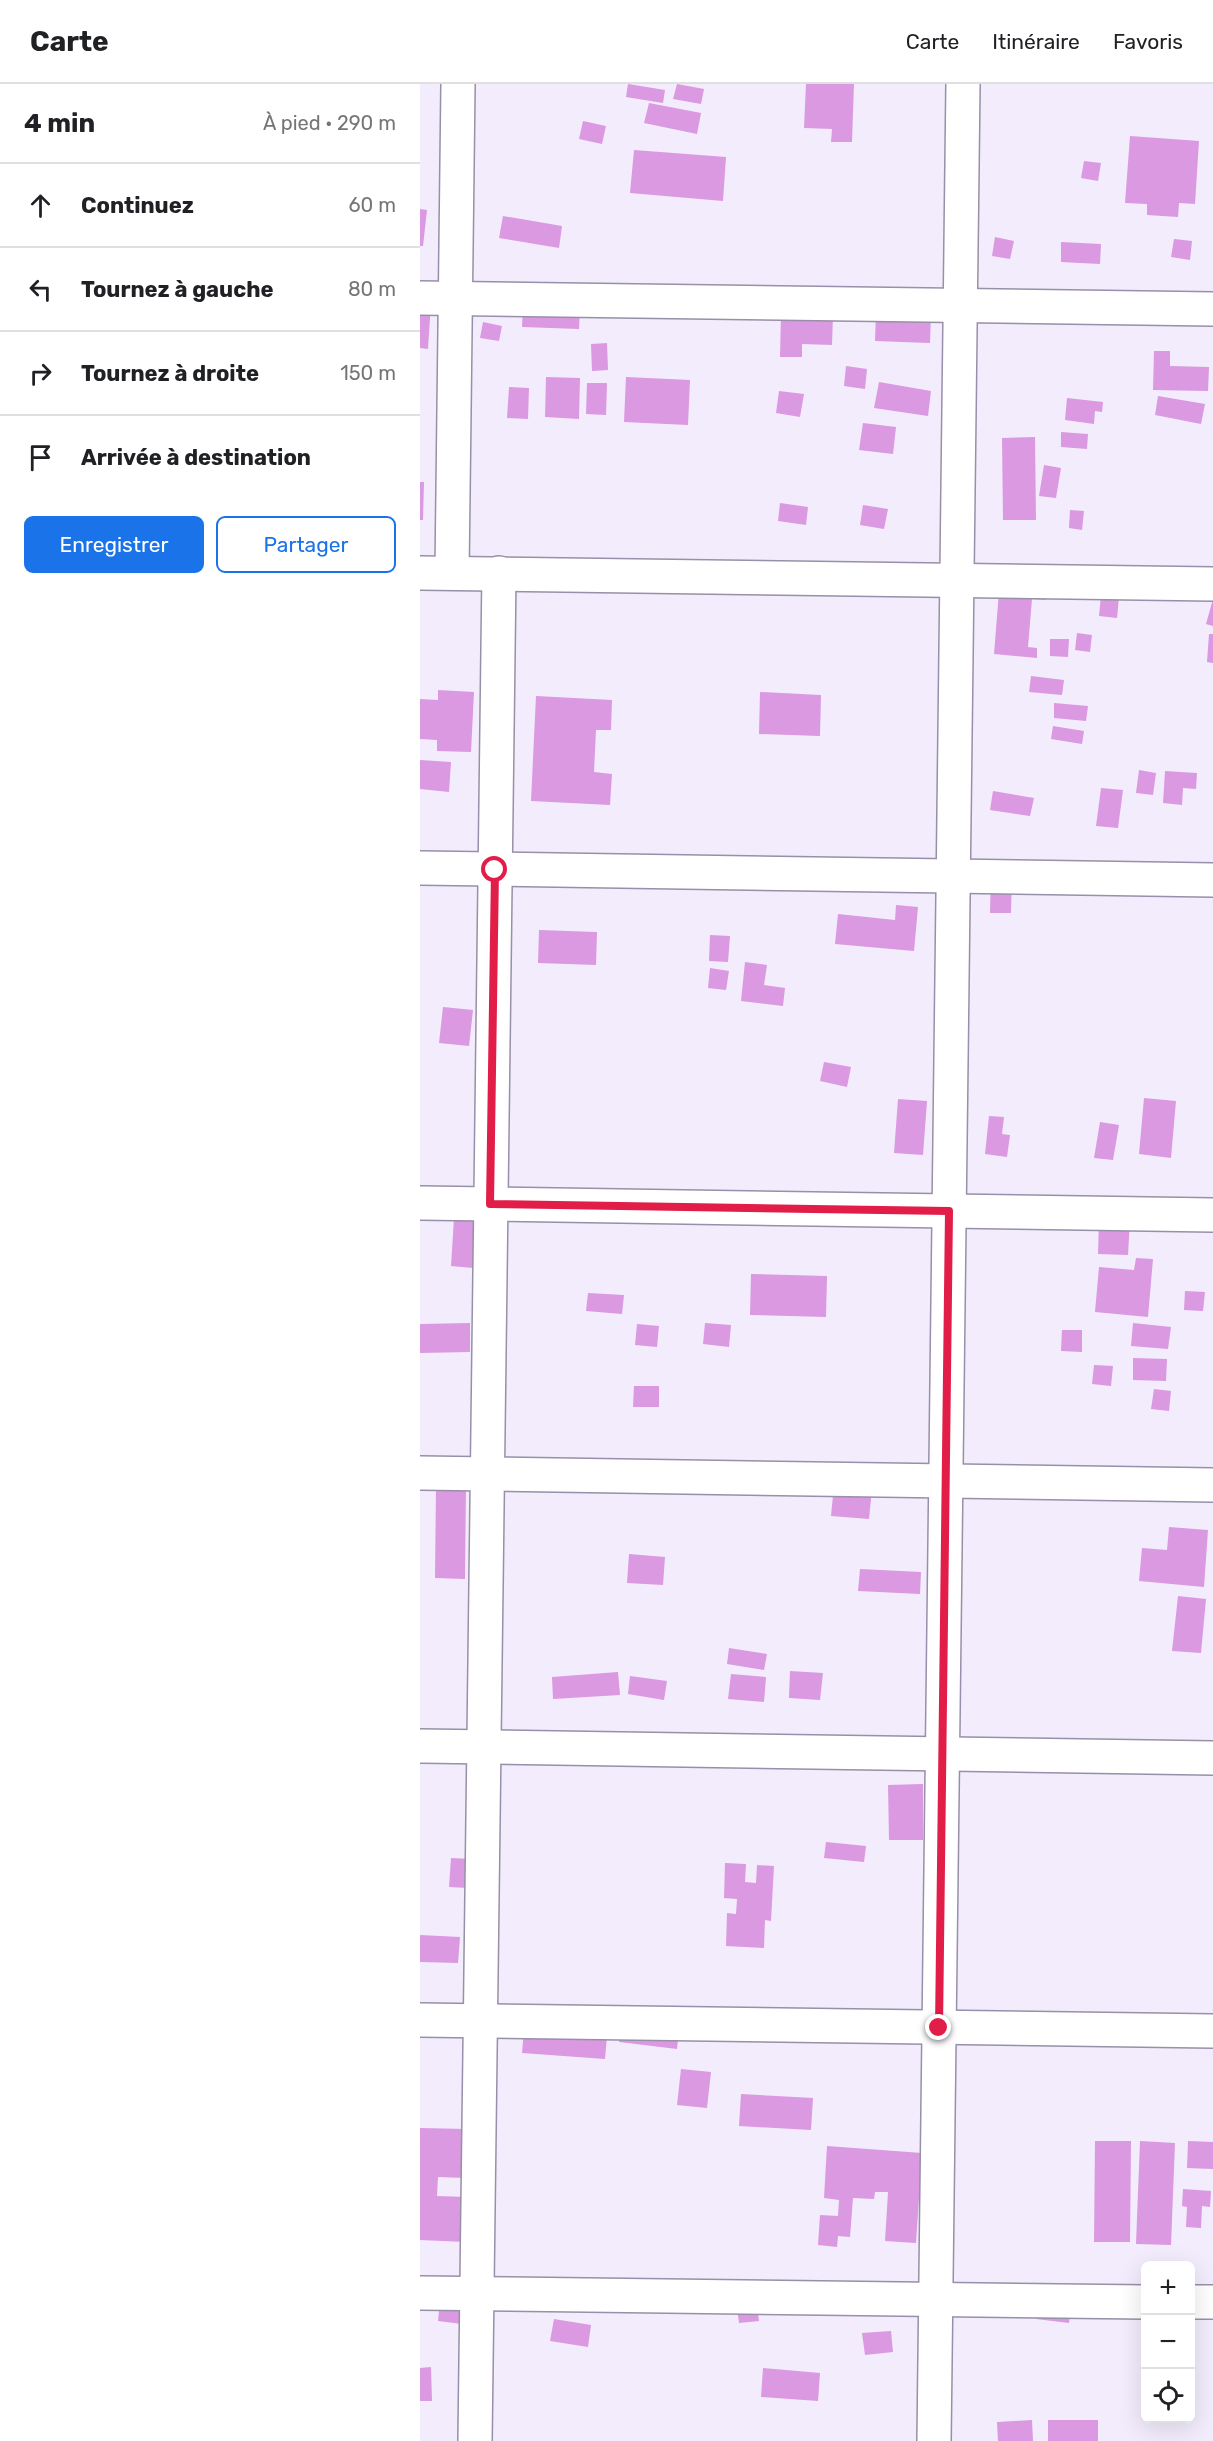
<!DOCTYPE html>
<html lang="fr">
<head>
<meta charset="utf-8">
<style>
  body { margin:0; font-family:Rubik,sans-serif; background:#f6f6f6; color:#202124 }
  .controls { position:absolute; right:18px; bottom:18px; display:grid; overflow:hidden; border-radius:9px; box-shadow:0 6px 24px #0002 }
  .controls button { width:54px; height:54px; display:grid; place-items:center; padding:0; border:0; border-bottom:2px solid #e0e0e0; background:#fff; color:#202124; font:30px sans-serif }
  .stop { position:absolute; width:18px; height:18px; margin:-14px; border:4px solid #e11d48; border-radius:50%; background:#fff }
  .stop.end { background:#e11d48; border-color:#fff; box-shadow:0 2px 6px #0008 }
  .list { margin:0; padding:0; list-style:none }
  h2 { display:flex; justify-content:space-between; align-items:center; height:78px; margin:0; padding:0 24px; font-size:26px }
  h2 small { font-size:20px; font-weight:400; color:#757577 }
  .list li { display:grid; grid-template-columns:39px 1fr auto; gap:18px; align-items:center; box-sizing:border-box; height:84px; padding:0 24px; border-top:2px solid #e0e0e0 }
  .list b { display:block; font-size:22px; white-space:nowrap }
  .list em { font-size:20px; font-style:normal; color:#757577 }
  .actions { display:flex; gap:12px; padding:18px 24px }
  .actions a { flex:1; padding:14px 0; border:2px solid #1a73e8; border-radius:9px; text-align:center; font-size:21px; color:#1a73e8 }
  .actions .main { background:#1a73e8; color:#fff }
  .icon { flex:none; width:33px; height:33px; fill:none; stroke:currentColor; stroke-width:2; stroke-linecap:round; stroke-linejoin:round }
  .map { position:relative; flex:none; width:793px; height:2357px; overflow:hidden }
  header { display:flex; align-items:center; gap:36px; box-sizing:border-box; height:84px; padding:0 30px; background:#fff; border-bottom:2px solid #e0e0e0 }
  header strong { font-size:28px }
  nav { display:flex; gap:33px; margin-inline-start:auto; font-size:21px }
  main { display:flex }
  aside { flex:1; background:#fff }
  .map>svg:first-child { display:block }
  .building { fill:#da99e1 }
  .lines { fill:none; stroke-linecap:round; stroke-linejoin:round }
  .street-casing { stroke:#988fa8; stroke-width:36 }
  .street { stroke:#fff; stroke-width:33 }
  .route { stroke:#e11d48; stroke-width:8 }
</style>
</head>
<body>
<header>
<strong>Carte</strong>
<nav><a>Carte</a><a>Itinéraire</a><a>Favoris</a></nav>
</header>
<main>
<aside>
<h2>4 min<small>À pied · 290 m</small></h2>
<ul class="list">
<li><svg class="icon" aria-label="ahead" viewBox="0 0 24 24"><path d="M12 20V5M6 11l6-6 6 6"/></svg><div><b>Continuez</b></div><em>60 m</em></li>
<li><svg class="icon" aria-label="left" viewBox="0 0 24 24"><path d="M17 20v-9H6M10 6l-5 5 5 5"/></svg><div><b>Tournez à gauche</b></div><em>80 m</em></li>
<li><svg class="icon" aria-label="right" viewBox="0 0 24 24"><path d="M7 20v-9h11M14 6l5 5-5 5"/></svg><div><b>Tournez à droite</b></div><em>150 m</em></li>
<li><svg class="icon" aria-label="arrive" viewBox="0 0 24 24"><path d="M6 21V4h12l-3 4 3 4H6"/></svg><div><b>Arrivée à destination</b></div></li>
</ul>
<div class="actions"><a class="main">Enregistrer</a><a>Partager</a></div>
</aside>
<div class="map">
<svg width="793" height="2357" viewBox="0 0 793 2357">
  <rect width="100%" height="100%" fill="#f2ecfd"/>
  <g class="building">
    <polygon points="208,0 245,6 243,19 206,13"/>
    <polygon points="257,0 284,5 281,20 253,15"/>
    <polygon points="386,0 434,0 432,58 411,58 412,45 384,44"/>
    <polygon points="229,19 281,29 277,50 224,39"/>
    <polygon points="163,37 186,42 182,60 159,55"/>
    <polygon points="710,52 779,57 775,120 759,119 758,133 727,131 727,120 705,119"/>
    <polygon points="214,66 306,73 303,117 210,109"/>
    <polygon points="664,77 681,79 678,97 661,94"/>
    <polygon points="0,125 7,126 3,162 0,162"/>
    <polygon points="83,132 142,142 139,164 79,154"/>
    <polygon points="575,153 594,157 590,175 572,172"/>
    <polygon points="754,155 772,157 770,176 751,173"/>
    <polygon points="641,158 681,160 680,180 641,178"/>
    <polygon points="0,218 11,219 8,265 0,264"/>
    <polygon points="103,222 160,224 159,245 102,243"/>
    <polygon points="456,228 511,229 510,259 455,257"/>
    <polygon points="361,229 413,231 412,261 382,260 382,273 360,273"/>
    <polygon points="63,238 82,242 79,257 60,254"/>
    <polygon points="187,259 188,286 172,287 171,260"/>
    <polygon points="734,267 750,267 750,282 789,283 788,307 733,306"/>
    <polygon points="426,282 447,285 445,305 424,302"/>
    <polygon points="126,293 160,294 159,335 125,333"/>
    <polygon points="206,293 270,296 268,341 204,338"/>
    <polygon points="459,298 511,307 508,332 454,324"/>
    <polygon points="167,299 187,299 186,331 166,330"/>
    <polygon points="89,303 109,304 108,335 87,334"/>
    <polygon points="359,307 384,310 380,333 356,329"/>
    <polygon points="738,312 785,320 781,340 735,331"/>
    <polygon points="647,314 683,318 682,328 675,327 674,340 645,336"/>
    <polygon points="443,339 476,343 473,370 439,366"/>
    <polygon points="641,348 668,350 667,365 641,363"/>
    <polygon points="615,353 616,436 583,436 582,354"/>
    <polygon points="624,381 641,384 636,414 619,412"/>
    <polygon points="0,398 4,398 3,436 0,436"/>
    <polygon points="360,419 388,423 386,441 358,437"/>
    <polygon points="443,421 468,425 464,445 440,441"/>
    <polygon points="650,426 664,427 662,446 649,444"/>
    <polygon points="580,495 627,499 626,516 612,515 608,563 617,564 617,574 574,570"/>
    <polygon points="682,501 700,502 697,534 679,532"/>
    <polygon points="793,515 793,542 786,540"/>
    <polygon points="657,549 672,551 670,568 655,566"/>
    <polygon points="789,550 793,550 793,579 787,578"/>
    <polygon points="630,555 649,555 648,573 630,572"/>
    <polygon points="611,592 644,596 642,611 609,608"/>
    <polygon points="18,606 54,608 51,668 17,667 17,656 0,655 0,615 18,616"/>
    <polygon points="340,608 401,611 400,652 339,650"/>
    <polygon points="116,612 192,616 191,646 176,646 174,688 192,690 190,721 111,717"/>
    <polygon points="634,619 668,622 666,637 634,634"/>
    <polygon points="633,642 664,647 662,660 631,655"/>
    <polygon points="0,676 31,678 29,708 0,705"/>
    <polygon points="719,686 736,689 733,711 716,709"/>
    <polygon points="745,687 777,689 776,705 763,704 762,721 743,719"/>
    <polygon points="681,704 703,706 698,744 676,742"/>
    <polygon points="573,707 614,714 610,732 570,726"/>
    <polygon points="571,790 592,791 591,829 570,829"/>
    <polygon points="476,821 498,823 494,867 415,860 418,830 475,836"/>
    <polygon points="119,846 177,848 176,881 118,879"/>
    <polygon points="290,851 310,852 308,878 289,877"/>
    <polygon points="325,878 347,881 344,901 365,904 363,922 321,917"/>
    <polygon points="290,884 309,887 306,906 288,904"/>
    <polygon points="23,923 53,926 49,962 19,959"/>
    <polygon points="404,978 431,983 427,1003 400,997"/>
    <polygon points="724,1014 756,1017 751,1074 719,1070"/>
    <polygon points="478,1015 507,1017 503,1071 474,1069"/>
    <polygon points="569,1032 584,1033 582,1050 590,1051 587,1073 565,1070"/>
    <polygon points="680,1038 699,1041 693,1076 674,1074"/>
    <polygon points="34,1134 56,1136 53,1184 31,1182"/>
    <polygon points="679,1134 710,1136 708,1171 678,1170"/>
    <polygon points="716,1174 733,1175 728,1233 675,1228 679,1183 714,1186"/>
    <polygon points="331,1190 407,1192 406,1233 330,1231"/>
    <polygon points="765,1207 785,1208 783,1227 764,1226"/>
    <polygon points="168,1209 204,1211 202,1230 166,1227"/>
    <polygon points="50,1239 50,1268 0,1269 0,1240"/>
    <polygon points="285,1239 311,1241 309,1263 283,1260"/>
    <polygon points="713,1239 751,1243 748,1265 711,1262"/>
    <polygon points="217,1240 239,1242 237,1263 215,1261"/>
    <polygon points="642,1246 662,1246 662,1268 641,1267"/>
    <polygon points="713,1274 747,1275 746,1297 713,1296"/>
    <polygon points="674,1281 693,1282 691,1302 672,1300"/>
    <polygon points="214,1302 239,1302 239,1323 213,1323"/>
    <polygon points="734,1305 751,1307 749,1327 731,1325"/>
    <polygon points="414,1401 452,1405 449,1435 411,1432"/>
    <polygon points="16,1402 46,1403 45,1495 15,1494"/>
    <polygon points="749,1443 788,1446 784,1503 719,1497 722,1464 747,1466"/>
    <polygon points="209,1470 245,1473 243,1501 207,1499"/>
    <polygon points="440,1485 501,1488 500,1510 438,1507"/>
    <polygon points="758,1512 786,1515 781,1569 752,1567"/>
    <polygon points="309,1564 347,1570 344,1586 307,1580"/>
    <polygon points="370,1587 403,1589 400,1616 369,1614"/>
    <polygon points="198,1588 200,1611 133,1615 132,1593"/>
    <polygon points="311,1590 346,1593 344,1618 308,1615"/>
    <polygon points="210,1592 247,1597 244,1616 208,1610"/>
    <polygon points="503,1700 503,1756 469,1756 468,1701"/>
    <polygon points="406,1758 446,1762 444,1778 404,1774"/>
    <polygon points="31,1774 50,1775 48,1804 29,1803"/>
    <polygon points="305,1779 326,1780 325,1798 336,1799 337,1781 354,1782 351,1837 345,1836 344,1864 306,1862 307,1829 316,1830 317,1815 304,1814"/>
    <polygon points="0,1851 40,1853 38,1879 0,1878"/>
    <polygon points="105,1934 188,1940 185,1975 102,1969"/>
    <polygon points="201,1939 259,1947 257,1965 199,1958"/>
    <polygon points="261,1985 291,1988 287,2024 257,2021"/>
    <polygon points="321,2010 393,2014 391,2046 319,2042"/>
    <polygon points="0,2044 47,2045 45,2094 18,2093 17,2112 47,2113 46,2158 0,2156"/>
    <polygon points="675,2057 711,2057 710,2158 674,2158"/>
    <polygon points="720,2057 755,2059 751,2161 716,2160"/>
    <polygon points="768,2057 793,2058 793,2085 767,2084"/>
    <polygon points="407,2062 502,2069 496,2159 465,2157 468,2108 455,2108 454,2115 433,2114 430,2153 418,2152 417,2163 398,2161 400,2131 418,2132 419,2116 404,2114"/>
    <polygon points="763,2105 791,2107 790,2123 782,2122 781,2144 766,2143 767,2123 762,2122"/>
    <polygon points="336,2213 339,2237 319,2239 316,2216"/>
    <polygon points="619,2213 652,2216 649,2239 616,2235"/>
    <polygon points="20,2217 43,2220 42,2240 18,2237"/>
    <polygon points="134,2235 171,2241 168,2263 130,2257"/>
    <polygon points="471,2247 473,2268 445,2271 442,2249"/>
    <polygon points="11,2283 12,2317 0,2317 0,2284"/>
    <polygon points="343,2284 400,2289 398,2317 341,2313"/>
    <polygon points="612,2336 613,2357 578,2357 577,2338"/>
    <rect x="628" y="2336" width="50" height="21"/>
  </g>
  <g class="lines">
    <defs>
      <g id="street">
        <polyline points="0,214 793,225"/>
        <polyline points="0,489 793,500"/>
        <polyline points="32,489 38,0"/>
        <polyline points="0,784 793,796"/>
        <polyline points="0,1119 793,1131"/>
        <polyline points="0,1389 793,1401"/>
        <polyline points="0,1662 793,1674"/>
        <polyline points="0,1936 793,1947"/>
        <polyline points="0,2209 726,2218"/>
        <polyline points="770,2218 793,2218"/>
        <polyline points="55,2357 79,489"/>
        <polyline points="514,2357 543,0"/>
      </g>
    </defs>
    <use href="#street" class="street-casing"/>
    <use href="#street" class="street"/>
  </g>
  <g class="lines">
    <polyline class="route" points="75,786 70,1120 529,1127 519,1944"/>
  </g>
</svg>
<div class="controls">
<button>+</button>
<button>−</button>
<button><svg class="icon" aria-label="locate" viewBox="0 0 24 24"><circle cx="12" cy="12" r="6"/><path d="M12 2v4M12 18v4M2 12h4M18 12h4"/></svg></button>
</div>
<div class="stop" style="left:75px;top:786px"></div>
<div class="stop end" style="left:519px;top:1944px"></div>
</div>
</main>
</body>
</html>
